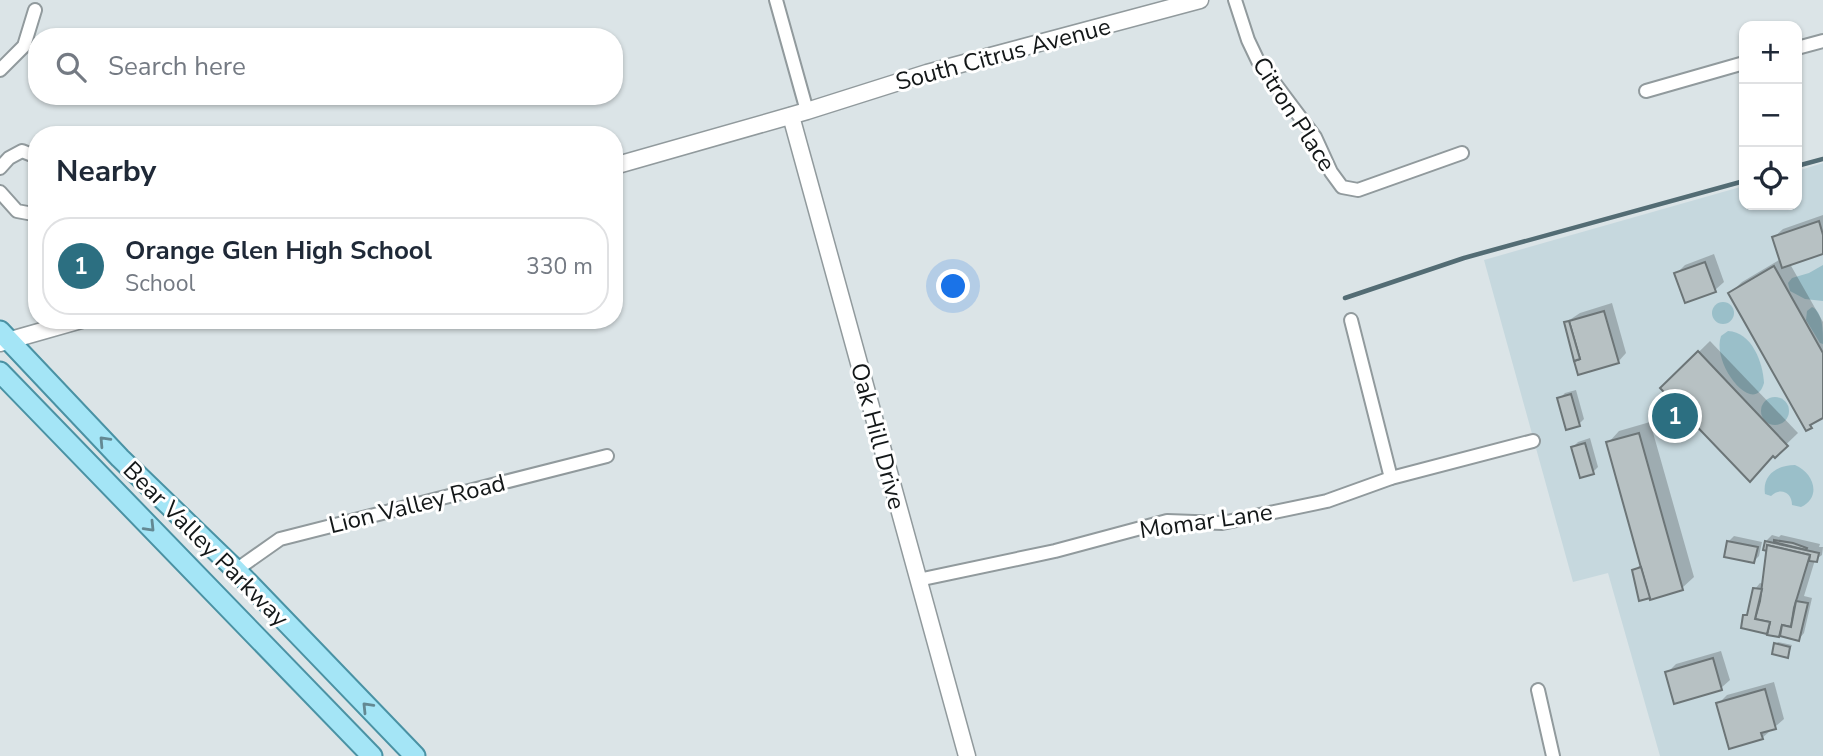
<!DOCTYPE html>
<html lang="en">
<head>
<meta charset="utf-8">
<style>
  body { margin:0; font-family:"Nunito Sans",sans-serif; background:#f2f2f3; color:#1f2937 }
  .controls { position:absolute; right:21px; top:21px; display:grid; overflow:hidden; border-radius:14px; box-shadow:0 2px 5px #0004 }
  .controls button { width:63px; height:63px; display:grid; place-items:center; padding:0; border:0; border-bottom:2px solid #e0e1e3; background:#fff; color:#1f2937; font:35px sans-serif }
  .you { position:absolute; left:954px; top:287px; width:24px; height:24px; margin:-18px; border:5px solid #fff; border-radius:50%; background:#1a73e8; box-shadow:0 0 0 10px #1a73e833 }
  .badge { display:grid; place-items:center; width:46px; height:46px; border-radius:50%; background:#2c6f81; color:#fff; font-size:23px; font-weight:700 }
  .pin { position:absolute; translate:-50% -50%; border:4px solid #fff; box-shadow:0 2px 7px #0006 }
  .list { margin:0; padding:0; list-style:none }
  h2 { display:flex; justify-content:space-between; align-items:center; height:91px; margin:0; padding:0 28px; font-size:30px }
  h2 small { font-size:23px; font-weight:400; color:#747a83 }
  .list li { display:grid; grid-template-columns:46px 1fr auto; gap:21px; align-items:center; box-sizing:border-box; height:98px; margin:0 14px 14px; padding:0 14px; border:2px solid #e0e1e3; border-radius:28px }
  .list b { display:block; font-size:26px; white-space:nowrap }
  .list p { margin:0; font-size:23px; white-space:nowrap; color:#747a83 }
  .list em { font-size:23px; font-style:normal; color:#747a83 }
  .icon { flex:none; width:38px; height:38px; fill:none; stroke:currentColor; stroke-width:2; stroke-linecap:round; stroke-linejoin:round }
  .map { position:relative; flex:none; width:1823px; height:756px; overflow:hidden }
  .search { position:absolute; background:#fff; box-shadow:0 2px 5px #0004; left:28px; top:28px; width:595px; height:77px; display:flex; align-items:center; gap:18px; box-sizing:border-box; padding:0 24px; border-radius:28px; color:#747a83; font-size:26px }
  .panel { position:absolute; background:#fff; box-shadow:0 2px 5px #0004; left:28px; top:126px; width:595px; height:203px; border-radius:28px }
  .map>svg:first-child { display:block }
  .built { fill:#c6d8de }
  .green { fill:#9abfc9 }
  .shadow { fill:#0003; fill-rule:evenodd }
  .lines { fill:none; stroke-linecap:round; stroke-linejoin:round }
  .stream { stroke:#536c74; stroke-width:4.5 }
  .building { fill:#b7c1c3; stroke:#6c7577; stroke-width:2 }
  .minor-casing { stroke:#919a9d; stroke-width:16 }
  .tertiary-casing { stroke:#919a9d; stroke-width:19 }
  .primary-casing { stroke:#4a92a4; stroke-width:23 }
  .minor { stroke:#fff; stroke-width:12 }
  .tertiary { stroke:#fff; stroke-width:16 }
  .primary { stroke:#a4e5f6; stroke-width:19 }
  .oneway { stroke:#638892 }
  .labels { text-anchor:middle; stroke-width:6; stroke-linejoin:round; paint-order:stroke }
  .street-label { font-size:24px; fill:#131718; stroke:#fff }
</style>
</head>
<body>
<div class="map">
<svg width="1823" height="756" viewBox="0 0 1823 756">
  <rect width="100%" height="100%" fill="#dbe4e7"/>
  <polygon class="built" points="1823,163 1823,756 1660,756 1608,573 1573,582 1484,260 1744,186 1744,205 1797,205 1797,171"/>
  <g class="green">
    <polygon points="1823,265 1823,301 1805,299 1790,291 1788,283 1792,278 1809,273"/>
    <circle cx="1723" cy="313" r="11"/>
    <path d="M1812 307C1823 312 1823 331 1823 344L1820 343 1806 320 1807 311Z"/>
    <path d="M1728 331C1752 332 1763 363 1764 383 1754 418 1711 364 1721 336Z"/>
    <circle cx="1775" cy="411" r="14"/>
    <path d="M1795 465C1814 473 1822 497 1801 507L1792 505C1792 492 1780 487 1771 496L1765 494C1762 475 1777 465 1795 465Z"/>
  </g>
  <g class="shadow">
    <polygon points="1823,215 1823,253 1790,264 1823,322 1823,416 1807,429 1730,293 1742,282 1781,259 1774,237 1783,229"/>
    <polygon points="1714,254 1724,282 1715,290 1676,274 1685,265"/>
    <polygon points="1612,303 1626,353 1618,362 1565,323 1580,313"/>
    <polygon points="1710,341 1798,433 1775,455 1662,388"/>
    <polygon points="1576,390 1584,419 1579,424 1559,399 1565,393"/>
    <polygon points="1650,422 1694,577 1682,588 1634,570 1642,564 1608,443 1619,431"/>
    <polygon points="1590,438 1598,467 1593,472 1573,447 1578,442"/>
    <path d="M1772 535 1779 537 1781 535 1820 544 1819 547H1823L1822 555 1815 560 1804 596 1812 598 1804 633 1799 639 1743 627 1745 616 1750 611 1755 589 1760 583 1764 584 1769 546 1765 549 1767 540ZM1797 592 1799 593 1793 617 1790 616Z"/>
    <polygon points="1734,536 1762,542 1759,556 1754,561 1729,541"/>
    <polygon points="1778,642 1792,645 1788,656 1776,644"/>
    <polygon points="1721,651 1730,680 1721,688 1667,673 1676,664"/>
    <polygon points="1774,682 1784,719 1762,738 1718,704 1727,695"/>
  </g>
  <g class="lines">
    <g class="stream">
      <polyline points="1797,166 1823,159"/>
      <polyline points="1345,298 1464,258 1744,181"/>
    </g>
  </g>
  <g class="building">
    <polygon points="1819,221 1823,235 1823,254 1782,268 1772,237"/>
    <polygon points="1705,262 1716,292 1685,303 1674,273"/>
    <polygon points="1774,266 1823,353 1823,418 1810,425 1812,428 1806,431 1728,293"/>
    <polygon points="1604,311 1619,363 1578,375 1574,361 1580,359 1569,321"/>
    <polygon points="1569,321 1580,359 1574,361 1564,322"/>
    <polygon points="1698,351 1788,446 1775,458 1773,456 1750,482 1660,388"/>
    <polygon points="1571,394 1580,426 1566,430 1557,398"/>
    <polygon points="1639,433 1683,590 1650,600 1606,442"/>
    <polygon points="1585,443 1594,474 1580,478 1571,447"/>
    <polygon points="1774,540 1793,543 1807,548 1806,550 1774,542"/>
    <polygon points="1727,541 1758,547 1754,563 1724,557"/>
    <polygon points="1765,541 1819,553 1817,562 1809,561 1810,555 1767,545 1767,551 1763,550"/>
    <polygon points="1767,545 1810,555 1794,608 1791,627 1782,625 1779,637 1767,635 1770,622 1755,619 1760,601"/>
    <polygon points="1641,567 1650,598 1639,601 1632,570"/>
    <polygon points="1753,588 1762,589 1755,619 1770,622 1767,634 1741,628 1743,615 1747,615"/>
    <polygon points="1796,601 1808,603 1799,641 1780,636 1782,625 1791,627"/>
    <polygon points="1774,643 1790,647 1788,658 1772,654"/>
    <polygon points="1713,658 1722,690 1674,704 1665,672"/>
    <polygon points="1765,689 1776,729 1761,733 1763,739 1729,749 1716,703"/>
  </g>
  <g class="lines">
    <defs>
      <g id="minor">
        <polyline points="776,0 807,111"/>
        <polyline points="1235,0 1248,40 1258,61 1315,137 1331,172 1342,187 1358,190 1462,153"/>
        <polyline points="1797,48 1823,41"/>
        <polyline points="0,70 24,46 35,10"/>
        <polyline points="1646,91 1744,63"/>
        <polyline points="0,168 9,158 22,151 37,157"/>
        <polyline points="0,192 17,211 33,214 37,211"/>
        <polyline points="1351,320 1391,478"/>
        <polyline points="236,570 280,539 607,456"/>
        <polyline points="918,580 1055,551 1167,521 1222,523 1327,501 1391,478 1533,441"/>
        <polyline points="1538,690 1553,756"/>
      </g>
      <g id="tertiary">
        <polyline points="791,116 967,756"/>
        <polyline points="614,166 807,111 927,73 1200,0"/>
        <polyline points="0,343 81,320"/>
      </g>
      <g id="primary">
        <polyline points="0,331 120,458 236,570 415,756"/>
        <polyline points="0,372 372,756"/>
      </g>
    </defs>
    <use href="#minor" class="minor-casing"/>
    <use href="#tertiary" class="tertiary-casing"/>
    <use href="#primary" class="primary-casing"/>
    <use href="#minor" class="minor"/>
    <use href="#tertiary" class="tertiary"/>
    <use href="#primary" class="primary"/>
  </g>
  <defs><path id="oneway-chevron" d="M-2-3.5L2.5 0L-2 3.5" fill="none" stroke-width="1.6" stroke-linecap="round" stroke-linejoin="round" transform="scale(1.75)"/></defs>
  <g class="oneway">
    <use href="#oneway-chevron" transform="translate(104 441) rotate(-133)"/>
    <use href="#oneway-chevron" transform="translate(150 527) rotate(46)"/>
    <use href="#oneway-chevron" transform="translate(367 707) rotate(-134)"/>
  </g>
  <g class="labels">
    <g class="street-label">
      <text transform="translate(1003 54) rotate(-15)" y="8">South Citrus Avenue</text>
      <text transform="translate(1294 114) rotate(57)" y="8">Citron Place</text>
      <text transform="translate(878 436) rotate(75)" y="8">Oak Hill Drive</text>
      <text transform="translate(417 504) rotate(-14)" y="8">Lion Valley Road</text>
      <text transform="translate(1206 521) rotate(-8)" y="8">Momar Lane</text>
      <text transform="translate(206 544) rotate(45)" y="8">Bear Valley Parkway</text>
    </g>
  </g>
</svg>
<div class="controls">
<button>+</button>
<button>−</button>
<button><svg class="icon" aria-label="locate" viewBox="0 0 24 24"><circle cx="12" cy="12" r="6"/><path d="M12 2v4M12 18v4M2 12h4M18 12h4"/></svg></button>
</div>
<div class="you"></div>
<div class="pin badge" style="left:1675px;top:416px">1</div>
<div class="search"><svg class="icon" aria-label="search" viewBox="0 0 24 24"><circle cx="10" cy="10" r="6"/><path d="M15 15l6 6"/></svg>Search here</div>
<section class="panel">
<h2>Nearby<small></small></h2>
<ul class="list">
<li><span class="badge">1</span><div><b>Orange Glen High School</b><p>School</p></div><em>330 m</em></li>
</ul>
</section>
</div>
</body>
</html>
